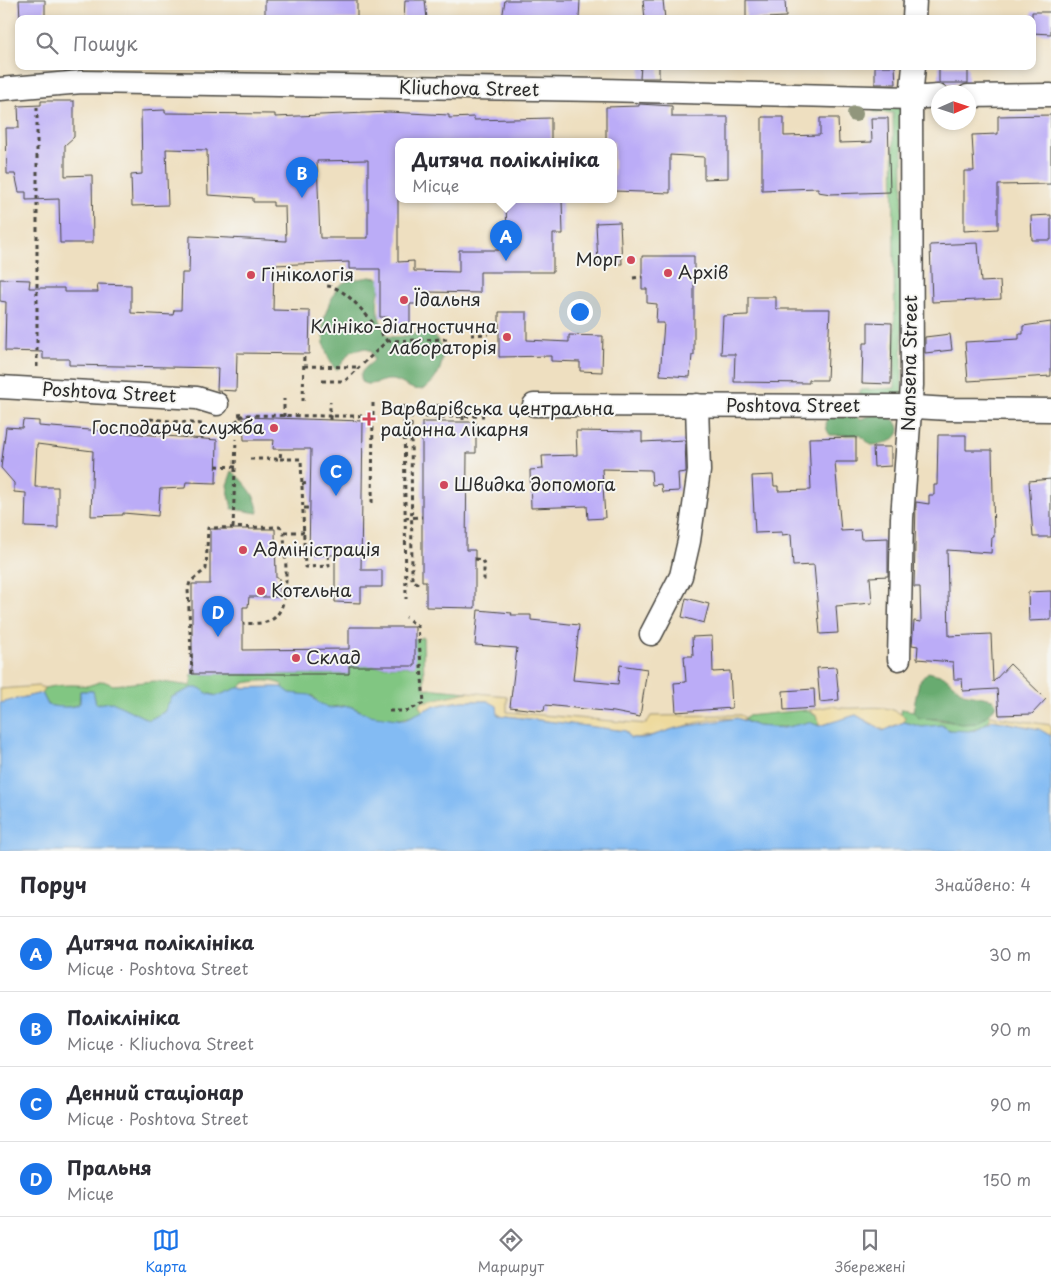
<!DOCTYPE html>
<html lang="uk">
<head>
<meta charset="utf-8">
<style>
  body { margin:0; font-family:"Playpen Sans",sans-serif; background:#f2f2f3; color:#2b2b33 }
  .compass { position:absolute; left:931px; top:85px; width:45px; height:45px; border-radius:50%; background:#fff; box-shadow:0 2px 8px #0003; rotate:87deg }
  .you { position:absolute; left:579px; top:311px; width:18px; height:18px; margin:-12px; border:4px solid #fff; border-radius:50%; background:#1a73e8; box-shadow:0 0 0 8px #1a73e833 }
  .badge { display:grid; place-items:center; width:32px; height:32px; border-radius:50%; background:#1a73e8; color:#fff; font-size:16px; font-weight:700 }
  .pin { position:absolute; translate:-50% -41px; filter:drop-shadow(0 1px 2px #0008) }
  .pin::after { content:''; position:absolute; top:26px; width:18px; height:15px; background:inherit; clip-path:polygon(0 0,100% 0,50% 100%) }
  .popup { position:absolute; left:395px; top:138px; width:222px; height:65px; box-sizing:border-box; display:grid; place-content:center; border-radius:10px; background:#fff; filter:drop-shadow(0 1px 4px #0005); font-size:16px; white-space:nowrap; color:#7c7c81 }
  .popup b { font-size:19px; color:#2b2b33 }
  .popup::after { content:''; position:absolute; left:50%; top:100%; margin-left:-10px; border:10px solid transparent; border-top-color:#fff }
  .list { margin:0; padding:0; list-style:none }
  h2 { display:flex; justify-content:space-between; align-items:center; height:65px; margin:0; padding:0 20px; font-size:21px }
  h2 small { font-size:16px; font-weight:400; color:#7c7c81 }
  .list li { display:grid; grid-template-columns:32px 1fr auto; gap:15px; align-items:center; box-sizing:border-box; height:75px; padding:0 20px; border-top:1px solid #e1e1e2 }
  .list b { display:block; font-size:19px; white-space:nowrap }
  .list p { margin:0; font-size:16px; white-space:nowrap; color:#7c7c81 }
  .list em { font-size:16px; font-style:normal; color:#7c7c81 }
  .icon { flex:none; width:28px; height:28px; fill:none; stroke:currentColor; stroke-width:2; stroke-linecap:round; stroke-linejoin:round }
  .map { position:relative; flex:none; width:1051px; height:851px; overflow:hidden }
  .search { position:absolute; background:#fff; box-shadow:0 2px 8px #0003; left:15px; right:15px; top:15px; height:55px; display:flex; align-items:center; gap:12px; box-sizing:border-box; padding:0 18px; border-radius:10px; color:#7c7c81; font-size:19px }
  .sheet { height:365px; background:#fff }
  nav { display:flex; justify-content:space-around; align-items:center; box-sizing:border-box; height:70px; border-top:1px solid #e1e1e2; background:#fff; font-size:14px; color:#7c7c81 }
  nav a { display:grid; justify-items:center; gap:2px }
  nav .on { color:#1a73e8 }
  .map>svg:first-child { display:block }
  .green { fill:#81c682; stroke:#567856 }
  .forest { fill:#68ab70; stroke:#4a6b4e }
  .sand { fill:#eeda9e; stroke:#8c8264 }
  .water { fill:#83bbf3; stroke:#57738f }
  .building { fill:#bbacf7; fill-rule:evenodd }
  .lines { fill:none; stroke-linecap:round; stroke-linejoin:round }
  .minor-casing { stroke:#484641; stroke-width:25 }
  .path { stroke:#484641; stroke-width:3; stroke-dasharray:4 4; stroke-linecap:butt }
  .minor { stroke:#fff; stroke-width:22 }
  .tree { fill:#91967c }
  .poi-dot { fill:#d1495b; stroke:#f6f6f2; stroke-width:2 }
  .labels { text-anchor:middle; stroke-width:4; stroke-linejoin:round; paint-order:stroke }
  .street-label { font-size:18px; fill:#2b2b2b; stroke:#f6f6f2 }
  .poi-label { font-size:18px; fill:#2b2b2b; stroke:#f6f6f2; text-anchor:start }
</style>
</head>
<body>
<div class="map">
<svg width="1051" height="851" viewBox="0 0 1051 851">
  <rect width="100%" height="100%" fill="#f6f6f2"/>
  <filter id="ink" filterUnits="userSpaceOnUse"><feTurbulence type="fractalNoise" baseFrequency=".02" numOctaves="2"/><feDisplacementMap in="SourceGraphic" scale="10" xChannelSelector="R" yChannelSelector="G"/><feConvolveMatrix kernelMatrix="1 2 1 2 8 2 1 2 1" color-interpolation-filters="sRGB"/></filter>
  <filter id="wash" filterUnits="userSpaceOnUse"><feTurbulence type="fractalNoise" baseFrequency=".0096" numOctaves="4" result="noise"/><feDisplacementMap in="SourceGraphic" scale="20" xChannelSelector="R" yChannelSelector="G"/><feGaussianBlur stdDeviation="1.12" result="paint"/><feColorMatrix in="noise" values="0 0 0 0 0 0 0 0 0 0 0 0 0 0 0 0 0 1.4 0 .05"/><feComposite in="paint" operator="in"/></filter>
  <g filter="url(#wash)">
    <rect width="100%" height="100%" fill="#eedfc0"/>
    <g class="green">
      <polygon points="874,101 903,107 902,398 860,401 860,390 895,388 893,113 874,112"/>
      <path d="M423 637 424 688 468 692 420 703 423 711C407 721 387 721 370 715 364 713 358 709 352 707 336 702 326 716 313 696L290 693 282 687 284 686C274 678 256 681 244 683L239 688 217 696 192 688 172 697 164 712 149 720 118 705 96 704 93 691H80L79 705 61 708 48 705 42 693 44 688C59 685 72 684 87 686L103 681 113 685 155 681 191 686 192 674H349V666H414V640Z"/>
      <path d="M902 709 913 711 918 717C932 718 964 726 975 723 980 722 984 717 988 714L991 716C985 731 952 738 943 725L922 727 904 722 901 713Z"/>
      <polygon points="806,710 818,717 819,726 809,722 792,727 771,727 757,726 744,720 747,716"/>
    </g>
    <g class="forest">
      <path d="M370 277 379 278 382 282C374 306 377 315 387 336 401 340 417 330 429 334 452 343 442 379 425 388 413 394 403 381 392 380 380 379 374 387 363 383 356 371 368 367 374 360L371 351 365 348 350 352 338 369H335C319 347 320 320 332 298 335 294 335 288 340 285 347 279 361 279 370 277Z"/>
      <path d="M877 413C911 420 903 445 871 445L860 435H830C825 428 825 423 829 416L853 414 861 419Z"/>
      <path d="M232 471C244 482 258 496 258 513L232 509 227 485Z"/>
      <polygon points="928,672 944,676 963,693 993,699 996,704 993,710 977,723 961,724 941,719 919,718 913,711 919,682"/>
    </g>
    <g class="sand">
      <polygon points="39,686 44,688 42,693 0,703 0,689"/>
      <path d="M468 692 507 696V712L646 724 651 716 740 715 744 717V720C706 711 667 738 630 738L626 731 498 715 488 701C467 700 442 701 423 711L419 706 422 702Z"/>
      <path d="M831 706C835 706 838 708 842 708 862 710 890 701 905 718L904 722 893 726 886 731 856 715 819 726 818 717 809 710Z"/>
      <polygon points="988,714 1001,718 1051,725 1051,736 1030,727 992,720 987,724 990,716"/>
    </g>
    <path class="water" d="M274 687H282L290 693 310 695 319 703 330 708 349 706 369 715 404 720 431 707 462 701H488L497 706 498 715 626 731 630 738H645L676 728 737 718 757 726 783 728 809 722 819 726 856 715 883 731 904 722 922 727 941 725 949 730 968 731 976 730 992 720 1039 729 1051 736V851H0V703L42 693 48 705C57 707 74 709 80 703V691H93L96 704 112 702 149 720 164 712 172 697 192 688H200L208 694 217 696 237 688Z"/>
    <g id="blocks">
      <g class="building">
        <polygon points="19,0 45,0 45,19 20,19"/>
        <rect x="265" y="0" width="92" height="19"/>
        <polygon points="405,0 425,0 427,19 404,19"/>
        <polygon points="505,0 580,0 579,19 502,19"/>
        <polygon points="643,0 663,0 665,19 645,19"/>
        <polygon points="746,0 785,0 786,17 746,19"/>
        <polygon points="1032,12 1051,12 1051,34 1032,33"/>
        <polygon points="641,66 659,66 659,78 640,78"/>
        <polygon points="875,66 895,66 896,84 875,84"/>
        <rect x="939" y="66" width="29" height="17"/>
        <polygon points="41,101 74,101 74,137 65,145 65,176 92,175 93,243 60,243 59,199 26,200 26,192 19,192 15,174 7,174 6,128 19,128 18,106 41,105"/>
        <polygon points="639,104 672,106 672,117 728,117 728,178 704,179 704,157 670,155 670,193 614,191 614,142 606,142 606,107 639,106"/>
        <path d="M165 110V113L275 114V117L389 112 449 115V118L474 117V120L551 118V142H398V262L414 261V271L459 272V250H499V239H507L506 200H562L563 234H553V272H480V293L428 292V304H410V332L388 331V317H380V269H349V262L274 265 273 310 310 311 309 354 237 353 236 391 217 390 218 368 69 365V359H43V352L5 351 6 302 0 301V279L30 280 29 288H64V292H98L97 284 131 285V313L173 315 174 310H181L182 273H189L190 236 286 241 285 206H273V202H253V198L208 195 207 150 166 149 168 205 132 206 131 175 142 174 141 111ZM368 160V238H320L317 161Z"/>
        <polygon points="1051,115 1051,184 998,185 998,229 964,231 964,171 974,171 972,135 998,134 998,116"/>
        <polygon points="762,117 784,117 784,136 820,135 820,118 838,118 839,143 872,142 871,118 888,118 890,192 831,194 818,192 818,188 762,190"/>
        <polygon points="1051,215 1051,240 1032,240 1031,216"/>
        <polygon points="620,222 622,264 598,264 596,223"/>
        <polygon points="978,243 981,282 1000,281 1001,299 932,302 930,245"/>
        <polygon points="642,256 694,256 694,355 692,355 690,377 660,375 664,323 656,323 657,304 647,303 647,289 642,289"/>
        <polygon points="748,297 776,297 776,309 830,309 827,380 809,380 809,383 734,382 735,354 721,354 723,316 748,315"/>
        <polygon points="499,312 527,312 527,340 569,342 569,335 603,336 602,372 580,371 580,362 551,361 551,356 499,357"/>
        <polygon points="868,322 892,323 891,384 862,383 863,343 868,343"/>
        <polygon points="1051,322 1051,376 968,381 965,342 1019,339 1019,334 1023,334 1023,326"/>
        <polygon points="950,334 952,350 925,353 925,337"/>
        <polygon points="243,417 363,421 361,570 382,570 382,587 361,587 361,603 335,602 335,555 309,555 311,449 273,449 274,440 244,440"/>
        <polygon points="23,420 39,421 39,426 217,440 216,483 186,482 185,488 160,489 158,516 123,513 123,515 91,516 93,451 37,444 35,487 58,487 58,528 25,527 26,493 14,492 14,483 1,468 6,427 22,428"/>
        <polygon points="422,422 476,422 476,453 467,453 466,550 475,550 475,608 426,607 426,581 422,581"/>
        <polygon points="576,431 642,432 642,442 685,440 686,470 686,472 678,473 679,491 662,492 661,484 652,485 651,470 602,469 605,518 588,519 587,506 531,508 530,470 543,469 542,456 577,455"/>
        <polygon points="938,435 966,435 966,450 992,450 994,537 992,537 991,553 947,550 949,636 991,634 993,682 1010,664 1046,699 1032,714 999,715 997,689 963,691 962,679 954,679 953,662 917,659 918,646 912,645 914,621 921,622 920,587 914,587 916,502 929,504 929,495 934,495 934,485 937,485"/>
        <polygon points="856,437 856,462 835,462 841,531 860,530 861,539 888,538 888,576 870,577 872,603 836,606 838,633 820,634 814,565 793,566 791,534 782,535 782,532 755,533 752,476 773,475 774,486 778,486 778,491 811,490 809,438"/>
        <polygon points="873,447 891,447 891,466 874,467"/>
        <polygon points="1051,479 1051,537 1033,537 1029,481"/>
        <polygon points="210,529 275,529 276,578 279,578 279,597 249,597 248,607 243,607 243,650 349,649 349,627 415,627 415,666 349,666 349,674 192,674 192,584 210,584"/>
        <polygon points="1051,591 1051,620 1029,621 1028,592"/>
        <polygon points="686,598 709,604 704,623 682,617"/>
        <polygon points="478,610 512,613 511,615 531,615 531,620 579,625 573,680 618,684 620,665 647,669 640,717 614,712 545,705 544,711 510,707 517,648 475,645"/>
        <polygon points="712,636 713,672 730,671 732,708 676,712 674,683 686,682 684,656 693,656 692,637"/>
        <polygon points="836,667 839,700 820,702 817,668"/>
        <polygon points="814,689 815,708 784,710 783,691"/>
      </g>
    </g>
  </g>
  <g filter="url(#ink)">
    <use href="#blocks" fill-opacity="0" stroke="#484641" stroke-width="1"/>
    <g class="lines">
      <defs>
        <g id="minor">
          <polyline points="914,19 915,0"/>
          <polyline points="0,89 82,82 603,90 911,98 938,96"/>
          <polyline points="968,96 1051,95"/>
          <polyline points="0,387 197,398 217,404"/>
          <polyline points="534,405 898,406 949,409 1051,410"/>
          <polyline points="651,634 681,576 689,541 699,471 697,405"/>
          <polyline points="899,659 902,518 912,385 911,98 914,66"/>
        </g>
      </defs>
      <use href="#minor" class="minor-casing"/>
      <g class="path">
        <polyline points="633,278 642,277"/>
        <polyline points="471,335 488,334"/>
        <polyline points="387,341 447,339"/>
        <polyline points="304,366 358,367"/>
        <polyline points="37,367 37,106"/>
        <path d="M322 381H345L387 341C373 324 347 285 325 286"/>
        <polyline points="303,401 304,354"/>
        <polyline points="404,405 406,599"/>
        <polyline points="463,416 463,422"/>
        <polyline points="284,417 284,399"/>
        <polyline points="240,418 243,415 330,416 330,402"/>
        <polyline points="150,419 203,424 202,441"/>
        <polyline points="330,420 330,416 373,416 373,403"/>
        <polyline points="438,422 438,417 484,416"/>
        <polyline points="228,424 233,424 240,418 239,409"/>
        <polyline points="250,459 280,459 281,449"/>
        <polyline points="280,459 301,459 305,567 329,566 328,555"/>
        <polyline points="216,466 236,467"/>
        <polyline points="302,484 310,483"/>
        <polyline points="372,503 373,416"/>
        <polyline points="304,508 310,508"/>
        <polyline points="405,518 422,517"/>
        <polyline points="233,528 236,439"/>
        <polyline points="284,532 305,532"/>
        <polyline points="475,559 482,560 484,565 484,584"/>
        <polyline points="418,584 412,580 411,417 438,417 438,404"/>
        <path d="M192 674 188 589 190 582 206 569 208 528 280 527 284 532C284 555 295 615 266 622 259 624 250 623 243 624"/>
        <polyline points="389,711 407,711 424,703 418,627 406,617"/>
      </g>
      <use href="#minor" class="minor"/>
    </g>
    <circle class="tree" cx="855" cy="114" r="8"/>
  </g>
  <g class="poi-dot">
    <circle cx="631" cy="260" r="5"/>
    <circle cx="668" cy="273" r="5"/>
    <circle cx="251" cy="275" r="5"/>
    <circle cx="404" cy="300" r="5"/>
    <circle cx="507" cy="337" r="5"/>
    <path d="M366.5 411.5h5v5h5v5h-5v5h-5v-5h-5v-5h5z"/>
    <circle cx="274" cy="428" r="5"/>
    <circle cx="444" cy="485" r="5"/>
    <circle cx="243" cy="550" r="5"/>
    <circle cx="261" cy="591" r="5"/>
    <circle cx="296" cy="658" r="5"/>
  </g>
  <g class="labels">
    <g class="street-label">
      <text transform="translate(469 89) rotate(1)" y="6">Kliuchova Street</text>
      <text transform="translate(910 363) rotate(-89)" y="6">Nansena Street</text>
      <text transform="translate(109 393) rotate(3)" y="6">Poshtova Street</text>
      <text x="793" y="412">Poshtova Street</text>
    </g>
    <g class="poi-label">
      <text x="621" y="266" text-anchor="end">Морг</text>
      <text x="678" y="279">Архів</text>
      <text x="261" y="281">Гінікологія</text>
      <text x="414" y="306">Їдальня</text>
      <text x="497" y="333" text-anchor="end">Клініко-діагностична<tspan x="497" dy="21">лабораторія</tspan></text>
      <text x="380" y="415">Варварівська центральна<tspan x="380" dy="21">районна лікарня</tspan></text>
      <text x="264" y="434" text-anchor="end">Господарча служба</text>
      <text x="454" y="491">Швидка допомога</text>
      <text x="253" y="556">Адміністрація</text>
      <text x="271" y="597">Котельна</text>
      <text x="306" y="664">Склад</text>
    </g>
  </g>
</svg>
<svg class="compass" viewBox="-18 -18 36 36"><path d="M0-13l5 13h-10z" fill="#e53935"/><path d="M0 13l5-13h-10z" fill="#7c7c81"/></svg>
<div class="you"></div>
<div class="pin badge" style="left:506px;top:261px">A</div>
<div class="popup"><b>Дитяча поліклініка</b>Місце</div>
<div class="pin badge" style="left:302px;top:198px">B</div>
<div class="pin badge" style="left:336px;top:496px">C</div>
<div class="pin badge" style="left:218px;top:637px">D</div>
<div class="search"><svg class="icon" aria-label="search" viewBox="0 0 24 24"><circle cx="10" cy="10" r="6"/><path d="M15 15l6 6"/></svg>Пошук</div>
</div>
<section class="sheet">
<h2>Поруч<small>Знайдено: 4</small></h2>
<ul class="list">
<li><span class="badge">A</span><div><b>Дитяча поліклініка</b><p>Місце · Poshtova Street</p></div><em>30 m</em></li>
<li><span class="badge">B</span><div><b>Поліклініка</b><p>Місце · Kliuchova Street</p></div><em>90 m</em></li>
<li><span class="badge">C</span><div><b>Денний стаціонар</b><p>Місце · Poshtova Street</p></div><em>90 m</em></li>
<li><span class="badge">D</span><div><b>Пральня</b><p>Місце</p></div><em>150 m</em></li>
</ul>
</section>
<nav>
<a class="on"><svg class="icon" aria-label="map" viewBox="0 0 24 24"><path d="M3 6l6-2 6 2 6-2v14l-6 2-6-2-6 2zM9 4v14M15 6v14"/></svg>Карта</a>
<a><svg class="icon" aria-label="directions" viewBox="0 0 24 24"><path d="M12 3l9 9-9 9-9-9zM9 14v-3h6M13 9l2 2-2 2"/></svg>Маршрут</a>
<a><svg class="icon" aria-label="saved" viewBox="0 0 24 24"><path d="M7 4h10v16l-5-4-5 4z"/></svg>Збережені</a>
</nav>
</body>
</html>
